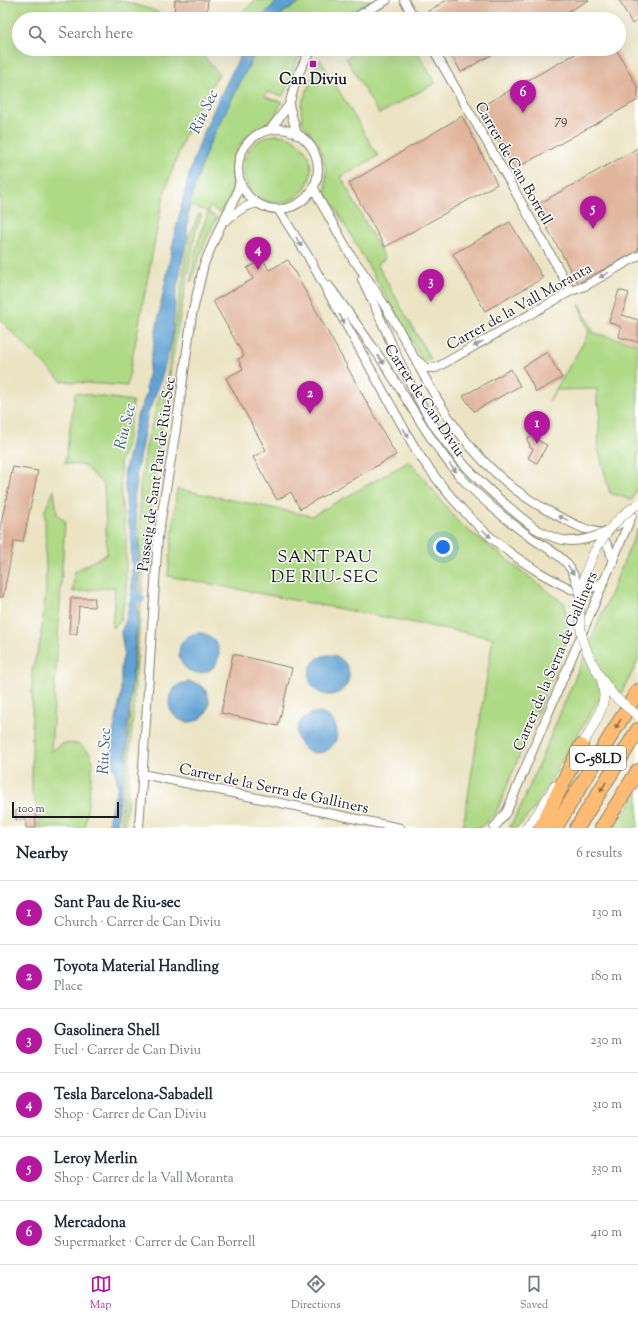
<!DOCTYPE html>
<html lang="en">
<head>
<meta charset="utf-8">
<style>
  body { margin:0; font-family:"Sorts Mill Goudy",serif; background:#f2f2f3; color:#1f2937 }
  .scale { position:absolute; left:12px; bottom:10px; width:107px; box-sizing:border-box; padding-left:4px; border:2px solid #1c1c1c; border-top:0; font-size:11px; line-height:14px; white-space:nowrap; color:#1c1c1c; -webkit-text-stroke:3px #fff; paint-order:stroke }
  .you { position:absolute; left:443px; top:547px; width:14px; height:14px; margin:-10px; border:3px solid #fff; border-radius:50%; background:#1a73e8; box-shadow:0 0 0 6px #1a73e833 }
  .badge { display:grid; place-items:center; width:26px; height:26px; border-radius:50%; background:#b5179e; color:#fff; font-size:13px; font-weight:700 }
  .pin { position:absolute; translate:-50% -33px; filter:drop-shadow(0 1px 2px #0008) }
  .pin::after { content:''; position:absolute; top:21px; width:14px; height:12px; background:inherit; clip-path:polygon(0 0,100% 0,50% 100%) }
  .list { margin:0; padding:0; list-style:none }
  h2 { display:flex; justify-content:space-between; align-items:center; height:52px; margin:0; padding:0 16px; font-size:17px }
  h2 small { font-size:13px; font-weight:400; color:#747a83 }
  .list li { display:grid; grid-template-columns:26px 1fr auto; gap:12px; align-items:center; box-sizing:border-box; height:64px; padding:0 16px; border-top:1px solid #e0e1e3 }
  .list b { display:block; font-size:15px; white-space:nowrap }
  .list p { margin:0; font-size:13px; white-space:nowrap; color:#747a83 }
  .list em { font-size:13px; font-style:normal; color:#747a83 }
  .icon { flex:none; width:22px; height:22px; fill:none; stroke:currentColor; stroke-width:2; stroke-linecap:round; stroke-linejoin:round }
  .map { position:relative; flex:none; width:638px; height:828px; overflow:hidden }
  .search { position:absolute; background:#fff; box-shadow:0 4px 16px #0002; left:12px; right:12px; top:12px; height:44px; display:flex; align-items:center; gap:10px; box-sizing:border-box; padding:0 14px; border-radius:22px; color:#747a83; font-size:15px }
  .sheet { height:436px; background:#fff }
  nav { display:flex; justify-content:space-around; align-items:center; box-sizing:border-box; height:56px; border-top:1px solid #e0e1e3; background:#fff; font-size:11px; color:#747a83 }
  nav a { display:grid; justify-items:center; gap:2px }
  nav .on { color:#b5179e }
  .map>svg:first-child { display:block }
  .green { fill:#aed985; stroke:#657a50 }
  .water { fill:#5fa1d3; stroke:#3e5e78 }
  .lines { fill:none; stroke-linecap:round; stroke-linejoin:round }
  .canal { stroke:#5fa1d3; stroke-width:8 }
  .building { fill:#e1b59c }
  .minor-casing { stroke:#84806f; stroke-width:10 }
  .tertiary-casing { stroke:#84806f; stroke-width:10 }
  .motorway-casing { stroke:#84806f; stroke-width:16 }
  .minor { stroke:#fff; stroke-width:8 }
  .tertiary { stroke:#fff; stroke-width:9 }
  .motorway { stroke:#febb71; stroke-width:14 }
  .minor-bridge-casing { stroke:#84806f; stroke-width:10; stroke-linecap:butt }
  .tertiary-bridge-casing { stroke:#84806f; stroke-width:10; stroke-linecap:butt }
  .minor-bridge { stroke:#fff; stroke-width:8 }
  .tertiary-bridge { stroke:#fff; stroke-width:9 }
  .oneway { fill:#999 }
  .oneway2 { fill:#8d6c46 }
  .poi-dot { fill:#b5179e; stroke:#fff; stroke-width:1.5 }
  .labels { text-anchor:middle; stroke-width:3; stroke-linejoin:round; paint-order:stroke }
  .number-label { font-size:13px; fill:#4d423c }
  .shield { fill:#fff; stroke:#606060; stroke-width:1 }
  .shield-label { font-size:14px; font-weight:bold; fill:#1c1c1c }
  .poi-label { font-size:15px; font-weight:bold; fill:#1c1c1c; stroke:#fff }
  .street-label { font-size:15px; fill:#1c1c1c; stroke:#fff }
  .water-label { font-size:16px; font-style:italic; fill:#3e5e78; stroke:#fff }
  .quarter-label { font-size:17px; letter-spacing:1px; fill:#1c1c1c; stroke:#fff }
</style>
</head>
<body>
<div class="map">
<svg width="638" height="828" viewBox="0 0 638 828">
  <rect width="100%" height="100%" fill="#fff"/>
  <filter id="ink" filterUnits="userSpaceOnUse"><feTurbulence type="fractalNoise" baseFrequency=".025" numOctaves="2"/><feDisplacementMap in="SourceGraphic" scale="8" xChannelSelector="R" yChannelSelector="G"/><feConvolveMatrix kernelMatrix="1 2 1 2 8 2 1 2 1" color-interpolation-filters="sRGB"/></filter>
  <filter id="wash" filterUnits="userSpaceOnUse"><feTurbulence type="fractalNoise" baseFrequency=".012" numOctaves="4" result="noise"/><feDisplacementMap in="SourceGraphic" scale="16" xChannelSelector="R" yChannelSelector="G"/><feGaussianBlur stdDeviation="0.9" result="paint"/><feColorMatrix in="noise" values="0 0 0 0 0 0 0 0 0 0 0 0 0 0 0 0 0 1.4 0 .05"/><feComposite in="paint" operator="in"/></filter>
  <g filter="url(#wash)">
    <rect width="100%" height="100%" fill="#ebe3c2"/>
    <g class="green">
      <polygon points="0,0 120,0 152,10 174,19 19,19 19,49 198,49 219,74 192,116 164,193 127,386 61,381 0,320"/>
      <polygon points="256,0 278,0 260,19 235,19"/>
      <polygon points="304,0 372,0 336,19 278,19 284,12"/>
      <path d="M257 49H304L295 64 283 96 267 92 265 97 282 102 273 119 253 131 242 141 233 160V192L220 213 210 206 208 212 217 218C206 238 198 258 192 281L190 282 196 249 208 212 190 205C202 149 230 99 257 49Z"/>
      <polygon points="362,49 416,49 435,83 379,114 346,58"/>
      <polygon points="320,59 378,156 341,177 385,259 377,264 431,360 423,361 326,192 326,169 319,144 302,123 301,105"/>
      <circle cx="277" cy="169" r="34"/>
      <path d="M199 214 202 215 196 229C179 321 162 412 151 504 139 612 133 720 125 828H121L122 797 127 766 130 708 140 601V488L146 447 158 400 166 383 189 236Z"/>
      <polygon points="579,304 594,333 638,344 638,485 632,500 610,493 598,448 600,405 597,404 597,389 556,390 549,401 589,333"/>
      <polygon points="75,393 133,401 127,444 120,462 121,499 126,535 126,593 120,622 112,628 115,587 73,592 74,572 107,554 104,485 84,466 65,463"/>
      <polygon points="410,461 460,524 565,604 568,637 496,813 480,828 463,828 493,638 168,576 177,489 312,516"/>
      <polygon points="54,490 57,514 65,521 51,751 64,743 79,744 90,753 93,762 85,828 39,828 38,809 32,794 32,670 40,643 46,591 45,510"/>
      <polygon points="638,528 638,661 622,692 598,700 535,808 517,828 509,828 522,804"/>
      <polygon points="638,791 638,826 636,828 615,828"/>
    </g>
    <g class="water">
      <polygon points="278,0 304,0 284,12 278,19 260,19"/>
      <path d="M244 49H257L208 147 194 188 188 214 187 237 176 293 172 340 160 384 148 413 136 474 137 483 134 497 139 547 137 623 127 730V757L120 795 117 828H107L112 806 118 787 112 755 114 729 121 695V666L124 653 121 632 126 620 132 593 131 533 127 515 124 475 137 416 147 393 146 387C155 334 165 282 176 229 181 207 186 184 193 162 206 123 225 85 244 49Z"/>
      <circle cx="199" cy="653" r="20"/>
      <circle cx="329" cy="675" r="20"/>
      <circle cx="189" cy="702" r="20"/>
      <circle cx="317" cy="733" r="20"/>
    </g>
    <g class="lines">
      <polyline class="canal" points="134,595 141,599"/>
    </g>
    <g id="blocks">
      <g class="building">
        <polygon points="175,0 208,0 206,19 174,19"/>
        <polygon points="447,0 589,0 555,19 431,19 427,12"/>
        <polygon points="619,0 638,0 638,20 632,24"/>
        <polygon points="448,49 502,49 461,72"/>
        <polygon points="584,49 616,49 638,88 638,100 515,169 480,107"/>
        <polygon points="462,116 497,184 385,247 349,183"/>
        <polygon points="638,148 638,251 578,283 535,206"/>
        <polygon points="510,222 543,278 485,311 453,254"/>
        <polygon points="263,259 269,270 288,260 396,455 300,509 291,492 277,500 253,457 266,450 226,378 243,369 238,359 244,356 213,301 253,279 247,268"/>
        <polygon points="619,290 629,293 622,315 638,320 638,342 619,337 621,327 609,322"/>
        <polygon points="547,352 562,378 536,392 523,367"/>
        <polygon points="511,369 520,386 474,411 463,396"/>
        <polygon points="531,437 547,445 537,463 528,458 533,449 529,447 530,445 527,440 528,438"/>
        <polygon points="13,467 38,471 23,542 14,541 3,597 0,597 0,528"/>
        <polygon points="71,598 95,598 94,607 79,606 77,634 69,634"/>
        <polygon points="233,654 292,668 278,726 221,713"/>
        <polygon points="16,810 36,811 36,828 26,828 26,820 16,820"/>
      </g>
    </g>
  </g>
  <g filter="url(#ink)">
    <use href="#blocks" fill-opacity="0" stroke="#84806f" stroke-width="1"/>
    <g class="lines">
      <defs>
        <g id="minor">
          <polyline points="404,0 415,19"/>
          <polyline points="352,19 387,0"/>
          <polyline points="433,49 507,177 571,291"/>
          <polyline points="289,105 297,135"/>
          <circle cx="278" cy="169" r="40"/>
          <polyline points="270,130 289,105 297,77 306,58 314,49"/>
          <polyline points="313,186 320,201 354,261"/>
          <polyline points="278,209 313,264"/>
          <path d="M227 220C236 211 245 206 257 203"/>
          <path d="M352 257C375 288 396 323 414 357 424 377 435 396 447 415 475 458 514 495 560 517 574 524 591 534 606 532"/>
          <path d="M310 260 416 450C448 498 484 538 534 569 546 577 559 583 571 589 584 593 595 588 605 580"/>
          <path d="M362 279C391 338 412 402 454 453 478 482 506 506 536 529"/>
          <path d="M329 286C350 315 371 343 390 373 412 407 431 442 457 473 479 498 504 518 530 537"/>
          <polyline points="417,360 426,368 436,368 571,291 585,286 638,256"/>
          <polyline points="616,526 632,516"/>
          <polyline points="600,533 609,548 613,562"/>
          <polyline points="142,774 400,828"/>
          <polyline points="139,828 158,537 176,429 192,315 204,264 221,225 236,196 240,181"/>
          <polyline points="494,828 507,811 632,515"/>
        </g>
        <g id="tertiary">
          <polyline points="592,662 602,680 614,696"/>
          <path d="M578 751C588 736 603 713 604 696 604 691 602 685 602 680"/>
          <polyline points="526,828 538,813 555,786"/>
        </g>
        <g id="motorway">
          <polyline points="541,828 581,746"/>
          <polyline points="555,828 638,691"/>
          <polyline points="577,828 638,730"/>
          <polyline points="602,828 638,771"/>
        </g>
      </defs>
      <use href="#minor" class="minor-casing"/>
      <use href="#tertiary" class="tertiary-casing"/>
      <use href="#motorway" class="motorway-casing"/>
      <use href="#minor" class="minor"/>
      <use href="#tertiary" class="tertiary"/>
      <use href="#motorway" class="motorway"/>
      <defs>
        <g id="minor-bridge">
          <path d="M536 529C564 545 577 544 607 532"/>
          <path d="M530 537C559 556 573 559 580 596"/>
        </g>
        <g id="tertiary-bridge">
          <path d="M592 662C588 654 584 645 582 636 572 585 595 532 638 504"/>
          <polyline points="614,696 638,716"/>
        </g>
      </defs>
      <use href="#minor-bridge" class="minor-bridge-casing"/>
      <use href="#tertiary-bridge" class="tertiary-bridge-casing"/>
      <use href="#minor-bridge" class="minor-bridge"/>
      <use href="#tertiary-bridge" class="tertiary-bridge"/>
    </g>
    <defs><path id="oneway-solid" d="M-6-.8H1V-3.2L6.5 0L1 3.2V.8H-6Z"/></defs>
    <g class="oneway">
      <use href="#oneway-solid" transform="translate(299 242) rotate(58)"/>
      <use href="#oneway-solid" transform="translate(604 275) rotate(151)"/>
      <use href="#oneway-solid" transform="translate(342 319) rotate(61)"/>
      <use href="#oneway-solid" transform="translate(478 344) rotate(150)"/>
      <use href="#oneway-solid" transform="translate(381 360) rotate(55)"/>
      <use href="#oneway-solid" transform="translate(406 433) rotate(60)"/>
      <use href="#oneway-solid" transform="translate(453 468) rotate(50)"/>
      <use href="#oneway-solid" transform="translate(563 518) rotate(-154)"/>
      <use href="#oneway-solid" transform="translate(487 534) rotate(42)"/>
      <use href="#oneway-solid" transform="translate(571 570) rotate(57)"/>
    </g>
    <g class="oneway2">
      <use href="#oneway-solid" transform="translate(618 724) rotate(121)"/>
      <use href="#oneway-solid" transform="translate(603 787) rotate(121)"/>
    </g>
  </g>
  <rect class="poi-dot" x="309" y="60" width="8" height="8" rx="2"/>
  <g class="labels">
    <g class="number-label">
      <text x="561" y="124">79</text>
    </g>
    <rect class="shield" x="570" y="746" width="56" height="24" rx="3"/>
    <g class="shield-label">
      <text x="598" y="763">C-58LD</text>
    </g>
    <g class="poi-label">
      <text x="313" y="84">Can Diviu</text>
    </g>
    <g class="street-label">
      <text transform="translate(514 163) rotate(60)" y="5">Carrer de Can Borrell</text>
      <text transform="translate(519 306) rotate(-29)" y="5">Carrer de la Vall Moranta</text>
      <text transform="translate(425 400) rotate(56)" y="5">Carrer de Can Diviu</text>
      <text transform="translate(156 474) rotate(-82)" y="5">Passeig de Sant Pau de Riu-Sec</text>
      <text transform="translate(555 661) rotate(-67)" y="5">Carrer de la Serra de Galliners</text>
      <text transform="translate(274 788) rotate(12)" y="5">Carrer de la Serra de Galliners</text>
    </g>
    <g class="water-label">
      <text transform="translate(203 111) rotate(-65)" y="6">Riu Sec</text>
      <text transform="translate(124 426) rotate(-76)" y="6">Riu Sec</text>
      <text transform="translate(103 751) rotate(-87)" y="6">Riu Sec</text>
    </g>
    <g class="quarter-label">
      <text x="325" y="562">SANT PAU<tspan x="325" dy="20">DE RIU-SEC</tspan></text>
    </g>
  </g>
</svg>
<div class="scale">100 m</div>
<div class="you"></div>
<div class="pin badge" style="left:537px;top:444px">1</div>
<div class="pin badge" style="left:310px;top:414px">2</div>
<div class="pin badge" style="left:431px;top:302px">3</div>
<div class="pin badge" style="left:258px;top:270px">4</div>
<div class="pin badge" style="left:593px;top:229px">5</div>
<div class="pin badge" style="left:523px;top:113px">6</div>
<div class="search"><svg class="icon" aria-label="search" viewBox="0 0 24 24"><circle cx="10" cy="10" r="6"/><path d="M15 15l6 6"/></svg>Search here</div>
</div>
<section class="sheet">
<h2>Nearby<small>6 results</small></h2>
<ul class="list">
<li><span class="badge">1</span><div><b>Sant Pau de Riu-sec</b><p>Church · Carrer de Can Diviu</p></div><em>130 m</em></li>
<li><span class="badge">2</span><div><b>Toyota Material Handling</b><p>Place</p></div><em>180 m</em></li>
<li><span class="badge">3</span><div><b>Gasolinera Shell</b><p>Fuel · Carrer de Can Diviu</p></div><em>230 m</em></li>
<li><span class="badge">4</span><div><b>Tesla Barcelona-Sabadell</b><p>Shop · Carrer de Can Diviu</p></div><em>310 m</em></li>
<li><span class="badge">5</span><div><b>Leroy Merlin</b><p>Shop · Carrer de la Vall Moranta</p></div><em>330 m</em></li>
<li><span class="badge">6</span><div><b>Mercadona</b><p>Supermarket · Carrer de Can Borrell</p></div><em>410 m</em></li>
</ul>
</section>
<nav>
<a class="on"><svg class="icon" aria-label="map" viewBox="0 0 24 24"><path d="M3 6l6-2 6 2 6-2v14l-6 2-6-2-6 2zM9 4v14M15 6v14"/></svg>Map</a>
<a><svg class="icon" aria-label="directions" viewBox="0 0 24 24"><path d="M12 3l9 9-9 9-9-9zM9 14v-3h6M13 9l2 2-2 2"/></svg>Directions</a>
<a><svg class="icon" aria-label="saved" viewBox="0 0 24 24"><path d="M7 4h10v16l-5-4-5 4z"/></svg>Saved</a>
</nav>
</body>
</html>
